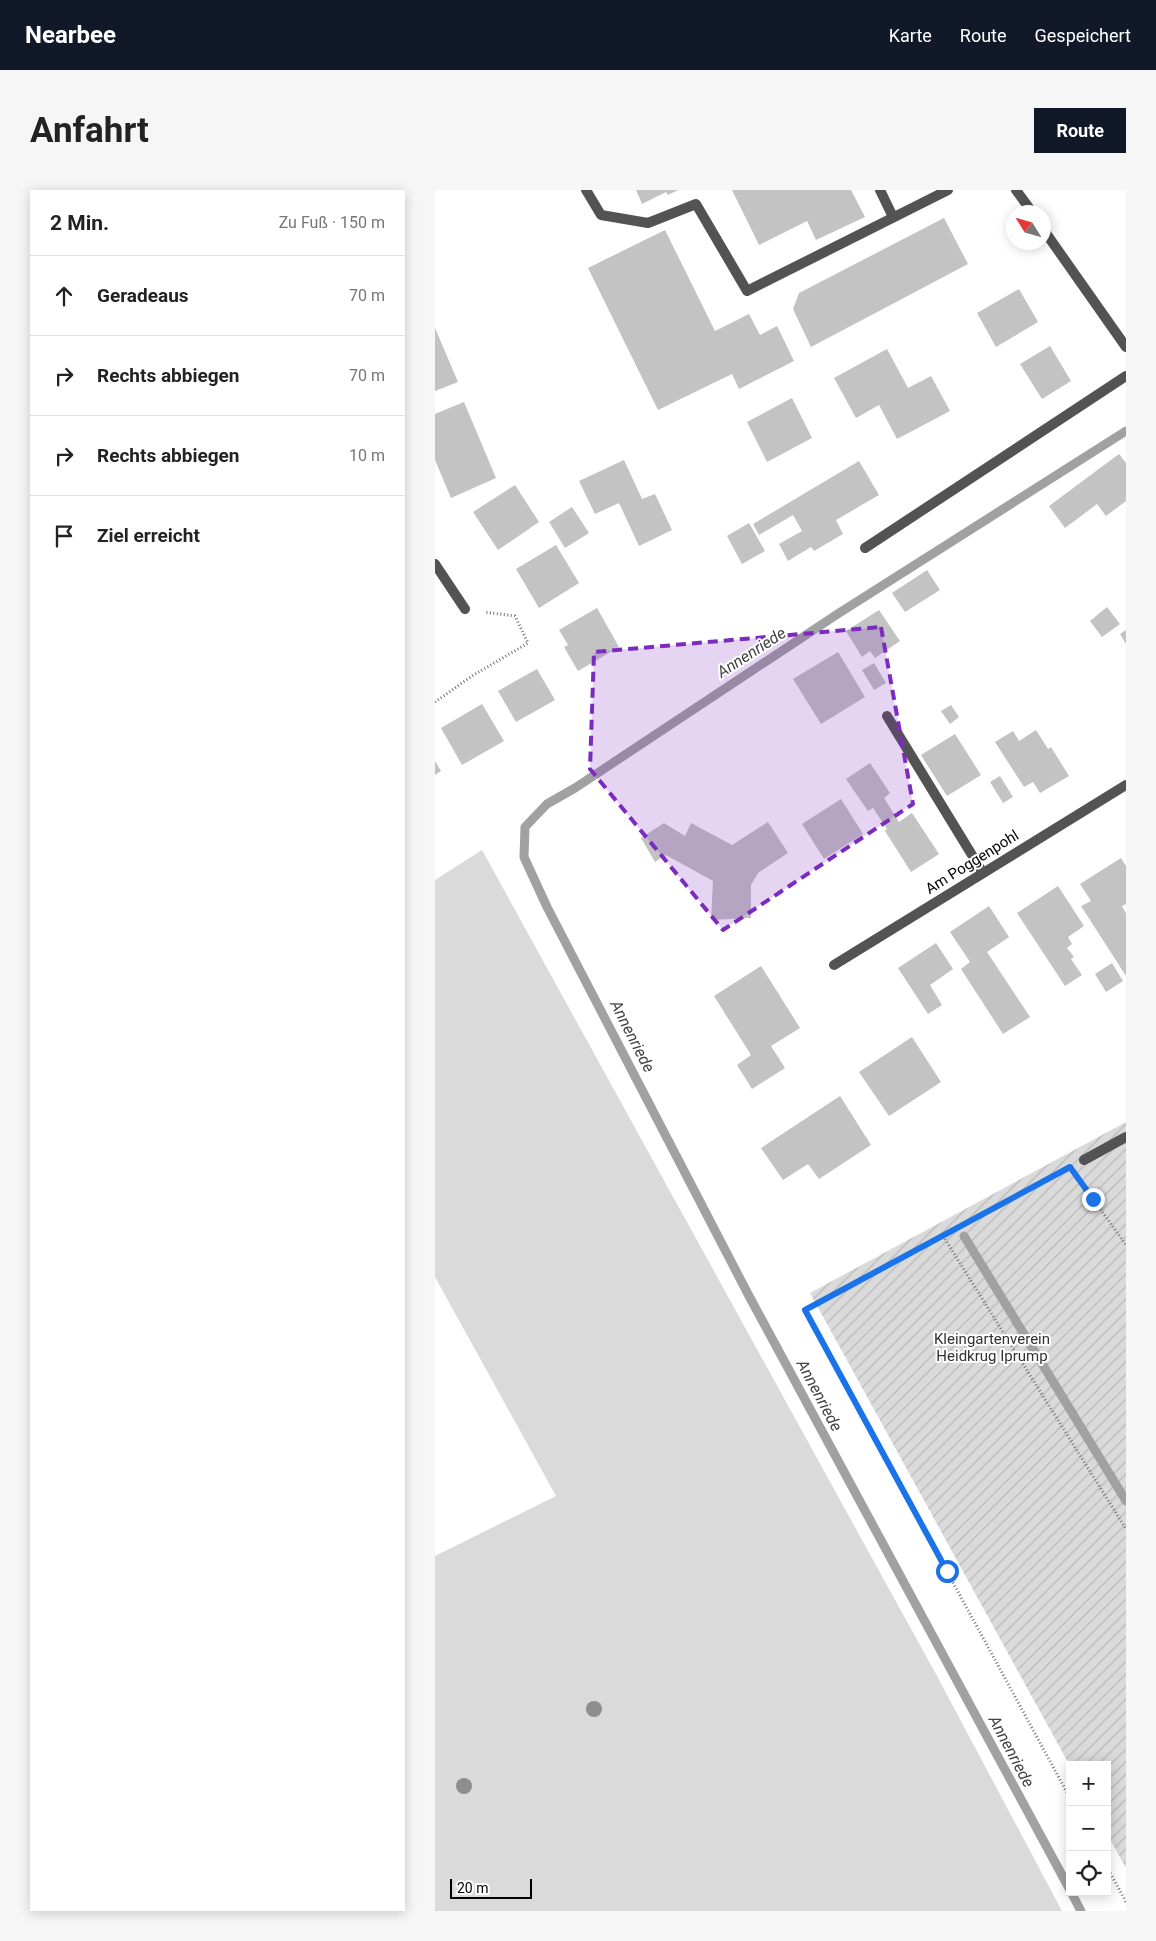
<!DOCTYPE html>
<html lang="de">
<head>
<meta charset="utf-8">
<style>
  body { margin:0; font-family:Roboto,sans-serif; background:#f6f6f6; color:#222 }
  .controls { position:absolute; right:15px; bottom:15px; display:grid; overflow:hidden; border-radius:0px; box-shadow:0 2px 12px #0003 }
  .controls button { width:45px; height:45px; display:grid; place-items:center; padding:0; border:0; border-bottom:1px solid #e0e0e0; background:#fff; color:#222; font:25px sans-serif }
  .compass { position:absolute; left:571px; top:15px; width:45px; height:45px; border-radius:50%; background:#fff; box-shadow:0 2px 12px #0003; rotate:307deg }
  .scale { position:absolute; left:15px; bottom:12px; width:82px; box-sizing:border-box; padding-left:5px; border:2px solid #000; border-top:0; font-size:14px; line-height:18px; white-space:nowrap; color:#000; -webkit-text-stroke:4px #fff; paint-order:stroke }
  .stop { position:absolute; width:15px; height:15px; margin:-11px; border:4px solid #1a73e8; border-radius:50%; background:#fff }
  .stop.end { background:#1a73e8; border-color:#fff; box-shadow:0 1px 5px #0008 }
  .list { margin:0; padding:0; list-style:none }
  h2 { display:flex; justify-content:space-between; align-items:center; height:65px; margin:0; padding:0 20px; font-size:21px }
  h2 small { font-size:16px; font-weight:400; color:#767676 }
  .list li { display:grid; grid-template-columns:32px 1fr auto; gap:15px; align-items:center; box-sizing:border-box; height:80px; padding:0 20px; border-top:1px solid #e0e0e0 }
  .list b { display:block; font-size:19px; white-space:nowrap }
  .list em { font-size:16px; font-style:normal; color:#767676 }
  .icon { flex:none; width:28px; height:28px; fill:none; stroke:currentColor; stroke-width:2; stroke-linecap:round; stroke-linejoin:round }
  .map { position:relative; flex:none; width:691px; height:1721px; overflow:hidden; border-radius:0px }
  header { display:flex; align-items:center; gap:30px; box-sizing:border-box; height:70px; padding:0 25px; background:#111827; color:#fff }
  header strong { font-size:24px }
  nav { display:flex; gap:28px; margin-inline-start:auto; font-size:18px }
  .intro { display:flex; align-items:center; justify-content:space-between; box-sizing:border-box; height:120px; padding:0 30px }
  h1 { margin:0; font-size:35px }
  .button { padding:12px 22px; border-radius:0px; background:#111827; color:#fff; font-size:18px; font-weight:700 }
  main { display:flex; gap:30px; padding:0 30px }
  aside { flex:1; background:#fff; border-radius:0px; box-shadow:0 2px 12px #0003 }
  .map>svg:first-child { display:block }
  .grass { fill:#dadada }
  .garden { fill:url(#garden-furrows) }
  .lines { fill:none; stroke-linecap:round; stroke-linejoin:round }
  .stream { stroke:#a1a1a1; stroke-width:9 }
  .building { fill:#c3c3c3 }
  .path { stroke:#757575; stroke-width:3; stroke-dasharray:1 2.5; stroke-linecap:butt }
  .service { stroke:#535353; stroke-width:10 }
  .minor { stroke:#535353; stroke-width:10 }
  .tree { fill:#8e8e8e }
  .route { stroke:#1a73e8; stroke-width:6 }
  .marked { fill:#7b2cbf; fill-opacity:0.2; stroke:#7b2cbf; stroke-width:4; stroke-dasharray:10 6; stroke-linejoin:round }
  .labels { text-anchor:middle; stroke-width:4; stroke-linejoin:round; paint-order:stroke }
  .street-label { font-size:15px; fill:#000; stroke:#fff }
  .park-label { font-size:15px; fill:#313131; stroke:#fff }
  .water-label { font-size:16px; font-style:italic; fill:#424242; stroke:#fff }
</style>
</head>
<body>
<header>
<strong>Nearbee</strong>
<nav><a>Karte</a><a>Route</a><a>Gespeichert</a></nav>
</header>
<div class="intro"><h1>Anfahrt</h1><a class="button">Route</a></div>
<main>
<aside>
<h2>2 Min.<small>Zu Fuß · 150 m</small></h2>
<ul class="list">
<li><svg class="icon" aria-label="ahead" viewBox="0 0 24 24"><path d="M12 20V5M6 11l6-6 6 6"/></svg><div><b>Geradeaus</b></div><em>70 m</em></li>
<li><svg class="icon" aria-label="right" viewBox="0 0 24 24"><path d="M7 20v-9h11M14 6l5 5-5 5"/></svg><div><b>Rechts abbiegen</b></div><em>70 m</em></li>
<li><svg class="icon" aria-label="right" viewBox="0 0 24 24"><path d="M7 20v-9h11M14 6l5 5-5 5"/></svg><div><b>Rechts abbiegen</b></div><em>10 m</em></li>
<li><svg class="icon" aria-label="arrive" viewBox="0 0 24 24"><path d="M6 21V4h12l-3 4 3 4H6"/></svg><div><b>Ziel erreicht</b></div></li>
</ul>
</aside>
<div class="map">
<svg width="691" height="1721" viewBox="0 0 691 1721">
  <defs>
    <pattern id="garden-furrows" width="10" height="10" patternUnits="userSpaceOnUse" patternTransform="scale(1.25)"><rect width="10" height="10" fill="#dadada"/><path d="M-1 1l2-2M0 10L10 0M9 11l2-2" fill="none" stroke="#b9b9b9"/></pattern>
  </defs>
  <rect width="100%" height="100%" fill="#fff"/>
  <polygon class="grass" points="47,660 502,1486 627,1721 0,1721 0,1366 121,1306 0,1087 0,690"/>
  <polygon class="garden" points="691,932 691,1678 672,1644 672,1575 635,1576 375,1103"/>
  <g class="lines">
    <g class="stream">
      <polyline points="529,1046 691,1311"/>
      <polyline points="635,1700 314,1106 112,717 89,667 90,637 112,614 140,598 401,425 691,241"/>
      <polyline points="636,1702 646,1721"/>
    </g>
  </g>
  <g class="building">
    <polygon points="201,0 243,0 233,5 231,2 207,14"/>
    <polygon points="297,0 416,0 430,27 381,50 372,31 324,55"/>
    <polygon points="509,28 533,74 376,157 358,119 364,103"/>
    <polygon points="230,40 280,141 314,124 325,145 342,136 359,171 304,199 297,184 223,220 153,78"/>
    <polygon points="584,99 603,132 561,157 542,123"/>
    <polygon points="0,138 23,192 0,201"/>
    <polygon points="615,156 636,191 607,209 585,174"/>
    <polygon points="452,159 473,198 496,186 515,221 462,249 444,215 421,228 399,188"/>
    <polygon points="357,208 377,248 332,272 312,232"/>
    <polygon points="29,212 61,288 16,308 0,270 0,224"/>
    <polygon points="684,264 691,273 691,311 671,326 662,314 630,338 614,316"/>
    <polygon points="189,270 207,309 220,304 237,340 204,356 184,313 160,324 144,291"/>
    <polygon points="424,271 444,305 401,330 408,344 379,361 376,357 353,371 344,354 367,341 358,325 324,345 318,334"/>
    <polygon points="80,295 104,332 63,360 38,322"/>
    <polygon points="137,317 154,343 130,358 114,332"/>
    <polygon points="314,333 330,361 307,374 292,346"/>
    <polygon points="121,355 144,393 104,418 81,379"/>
    <polygon points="492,380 505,400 470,422 457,403"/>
    <polygon points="672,417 685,434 667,447 655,431"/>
    <polygon points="162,418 184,457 143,481 129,457 133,455 124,440"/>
    <polygon points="444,420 465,451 440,468 435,461 427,467 411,441"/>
    <polygon points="691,440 691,454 685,444"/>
    <polygon points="403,462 430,507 386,534 358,489"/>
    <polygon points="439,473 451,493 439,500 427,480"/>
    <polygon points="102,479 120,510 81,532 63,501"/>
    <polygon points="47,514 69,551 27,575 6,538"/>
    <polygon points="516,515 524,527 515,534 506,521"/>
    <polygon points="601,540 613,559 616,557 634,586 605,603 598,592 589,597 560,552 578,541 584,551"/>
    <polygon points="520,544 546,585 512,606 486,565"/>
    <polygon points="0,571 6,581 0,585"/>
    <polygon points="435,573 455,603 449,608 464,632 477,623 504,664 476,682 450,641 452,639 438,618 433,621 411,589"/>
    <polygon points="565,586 578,607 568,613 555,592"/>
    <polygon points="406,609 428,644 389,669 367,634"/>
    <polygon points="333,632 353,663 323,683 316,695 316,728 276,730 278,691 231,665 220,672 206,648 229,633 250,646 256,633 297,655"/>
    <polygon points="686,668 691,676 691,714 687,716 691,723 691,786 646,716 656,711 645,694"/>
    <polygon points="623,696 649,736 633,747 637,754 632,758 639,767 636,769 647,785 630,796 582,723"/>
    <polygon points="554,716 574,747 552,762 595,827 568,844 526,779 535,772 515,742"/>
    <polygon points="501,753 518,779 495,795 507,815 493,824 463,778"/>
    <polygon points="677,773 688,791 671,802 660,784"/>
    <polygon points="326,776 365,838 336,856 350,878 317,899 302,875 316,865 279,806"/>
    <polygon points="477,847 506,892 454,926 424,882"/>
    <polygon points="405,906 436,955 384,989 373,974 348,990 326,958"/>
  </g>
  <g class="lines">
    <g class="path">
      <polyline points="0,512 37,486 93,453 80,426 49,422"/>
      <polyline points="633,978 370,1120 635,1608"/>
      <polyline points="643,988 691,1055"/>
      <polyline points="508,1046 691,1339"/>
      <polyline points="672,1677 691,1712"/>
    </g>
    <g class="service">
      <polyline points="151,0 166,25 213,33 261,14 312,101 513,0"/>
      <polyline points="445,0 458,27"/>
      <polyline points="430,358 691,186"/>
      <polyline points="452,526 548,683"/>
      <polyline points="649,970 691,947"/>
    </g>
    <g class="minor">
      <polyline points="581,0 597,22"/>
      <polyline points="608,39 691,157"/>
      <polyline points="0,374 30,419"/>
      <polyline points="399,775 691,595"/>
    </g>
  </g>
  <g class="tree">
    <circle cx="159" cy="1519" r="8"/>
    <circle cx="29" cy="1596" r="8"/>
  </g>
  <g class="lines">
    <polyline class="route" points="512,1381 370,1120 635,977 658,1009"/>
  </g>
  <path class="marked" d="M446 437 478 614 288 740 155 579 159 462Z"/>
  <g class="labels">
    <g class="street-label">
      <text transform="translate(537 672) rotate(-32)" y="5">Am Poggenpohl</text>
    </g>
    <g class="park-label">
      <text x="557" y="1154">Kleingartenverein<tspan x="557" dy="17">Heidkrug Iprump</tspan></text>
    </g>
    <g class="water-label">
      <text transform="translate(316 462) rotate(-33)" y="6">Annenriede</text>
      <text transform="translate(198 846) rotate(63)" y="6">Annenriede</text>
      <text transform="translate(385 1205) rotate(62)" y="6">Annenriede</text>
      <text transform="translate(577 1561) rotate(62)" y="6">Annenriede</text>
    </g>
  </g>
</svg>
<div class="controls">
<button>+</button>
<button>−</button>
<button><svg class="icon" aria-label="locate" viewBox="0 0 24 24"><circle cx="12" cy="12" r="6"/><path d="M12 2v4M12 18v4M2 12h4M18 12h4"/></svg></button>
</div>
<svg class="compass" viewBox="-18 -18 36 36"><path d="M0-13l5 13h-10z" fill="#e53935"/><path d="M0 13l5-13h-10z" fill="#767676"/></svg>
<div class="scale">20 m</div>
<div class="stop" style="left:512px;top:1381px"></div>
<div class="stop end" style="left:658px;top:1009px"></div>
</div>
</main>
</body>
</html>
